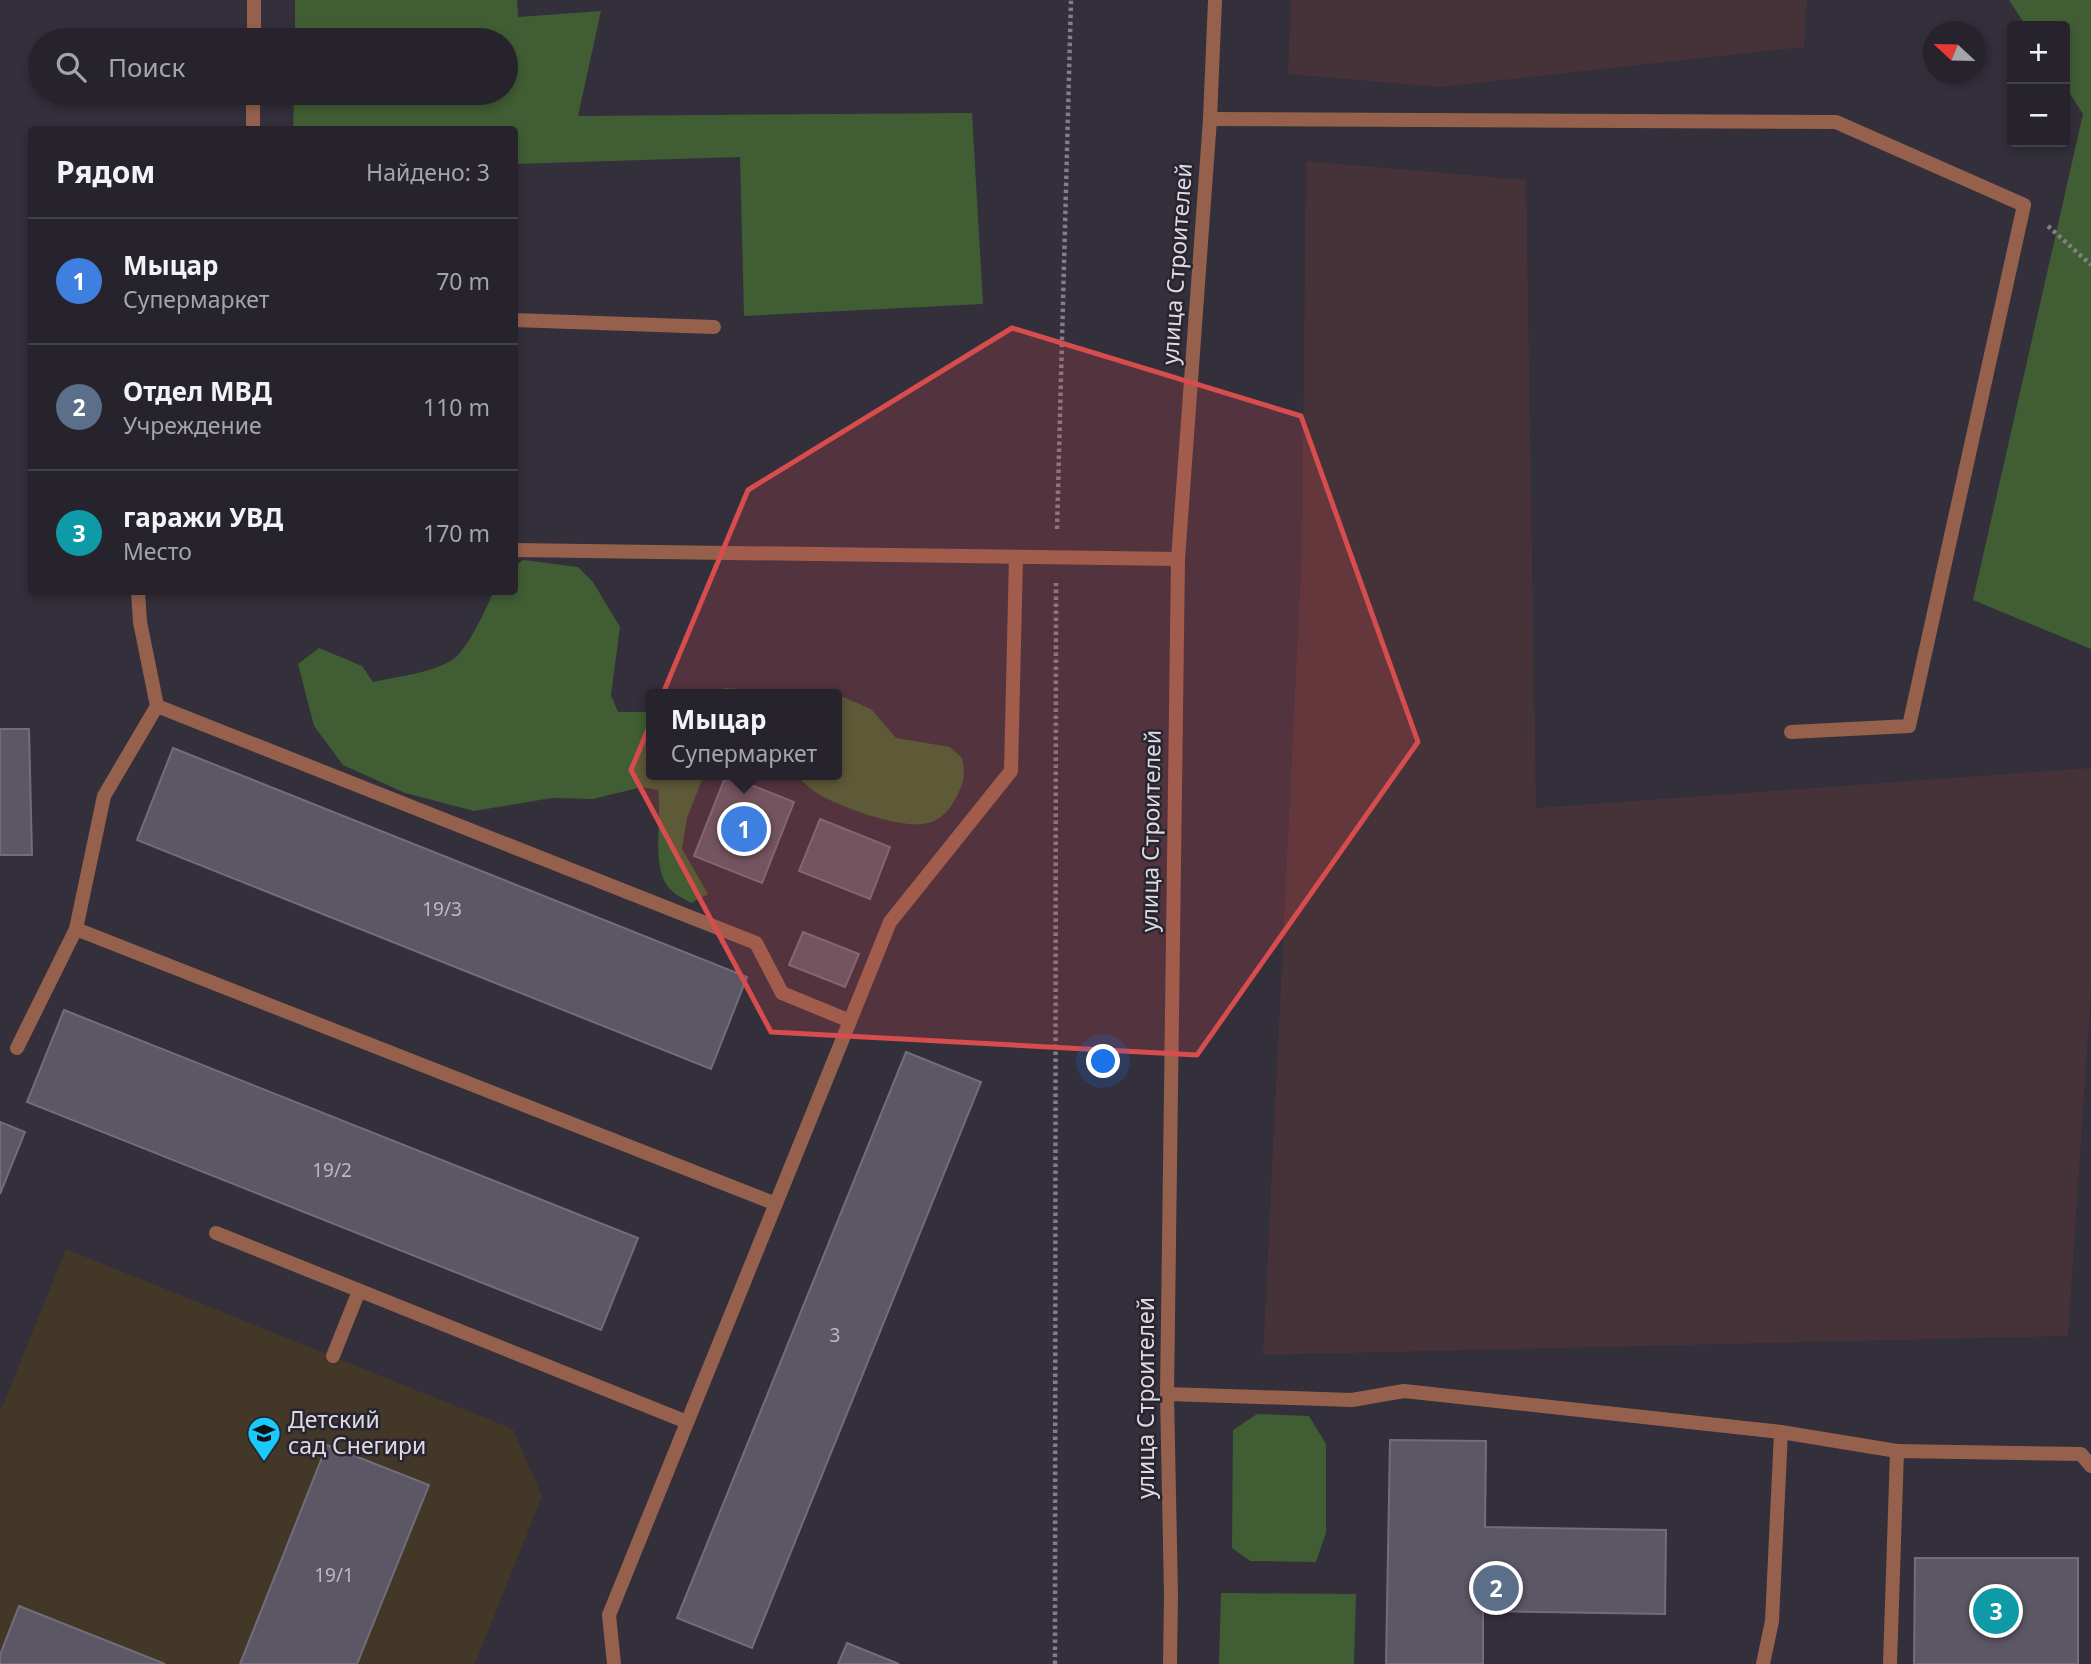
<!DOCTYPE html>
<html lang="ru">
<head>
<meta charset="utf-8">
<style>
  body { margin:0; font-family:"Noto Sans",sans-serif; background:#322f38; color:#f1f3f6 }
  .controls { position:absolute; right:21px; top:21px; display:grid; overflow:hidden; border-radius:7px; box-shadow:0 4px 10px #0003 }
  .controls button { width:63px; height:63px; display:grid; place-items:center; padding:0; border:0; border-bottom:2px solid #424048; background:#26232c; color:#f1f3f6; font:35px sans-serif }
  .compass { position:absolute; left:1923px; top:21px; width:63px; height:63px; border-radius:50%; background:#26232c; box-shadow:0 4px 10px #0003; rotate:292deg }
  .you { position:absolute; left:1104px; top:1062px; width:24px; height:24px; margin:-18px; border:5px solid #fff; border-radius:50%; background:#1a73e8; box-shadow:0 0 0 10px #1a73e833 }
  .badge { display:grid; place-items:center; width:46px; height:46px; border-radius:50%; background:#8bbbb9; color:#fff; font-size:23px; font-weight:700 }
  .pin { position:absolute; translate:-50% -50%; border:4px solid #fff; box-shadow:0 2px 7px #0006 }
  .popup { position:absolute; left:646px; top:689px; width:196px; height:91px; box-sizing:border-box; display:grid; place-content:center; border-radius:7px; background:#26232c; filter:drop-shadow(0 2px 5px #0005); font-size:23px; white-space:nowrap; color:#a4a4a9 }
  .popup b { font-size:26px; color:#f1f3f6 }
  .popup::after { content:''; position:absolute; left:50%; top:100%; margin-left:-14px; border:14px solid transparent; border-top-color:#26232c }
  .list { margin:0; padding:0; list-style:none }
  h2 { display:flex; justify-content:space-between; align-items:center; height:91px; margin:0; padding:0 28px; font-size:30px }
  h2 small { font-size:23px; font-weight:400; color:#a4a4a9 }
  .list li { display:grid; grid-template-columns:46px 1fr auto; gap:21px; align-items:center; box-sizing:border-box; height:126px; padding:0 28px; border-top:2px solid #424048 }
  .list b { display:block; font-size:26px; white-space:nowrap }
  .list p { margin:0; font-size:23px; white-space:nowrap; color:#a4a4a9 }
  .list em { font-size:23px; font-style:normal; color:#a4a4a9 }
  .icon { flex:none; width:38px; height:38px; fill:none; stroke:currentColor; stroke-width:2; stroke-linecap:round; stroke-linejoin:round }
  .map { position:relative; flex:none; width:2091px; height:1664px; overflow:hidden }
  .search { position:absolute; background:#26232c; box-shadow:0 4px 10px #0003; left:28px; top:28px; width:490px; height:77px; display:flex; align-items:center; gap:18px; box-sizing:border-box; padding:0 24px; border-radius:38px; color:#a4a4a9; font-size:26px }
  .panel { position:absolute; background:#26232c; box-shadow:0 4px 10px #0003; left:28px; top:126px; width:490px; height:469px; border-radius:7px }
  .map>svg:first-child { display:block }
  .industrial { fill:#463339 }
  .education { fill:#433728 }
  .green { fill:#405d33 }
  .building { fill:#5c5764; stroke:#716d7a; stroke-width:2 }
  .lines { fill:none; stroke-linecap:round; stroke-linejoin:round }
  .path { stroke:#817e88; stroke-width:4.5; stroke-dasharray:3.5 3.5; stroke-linecap:butt }
  .service { stroke:#95614d; stroke-width:14 }
  .minor { stroke:#95614d; stroke-width:14 }
  .marked { fill:#d74c4d; fill-opacity:0.2; stroke:#d74c4d; stroke-width:5; stroke-linejoin:round }
  .labels { text-anchor:middle; stroke-width:5; stroke-linejoin:round; paint-order:stroke }
  .number-label { font-size:19px; fill:#bdb9c2 }
  .street-label { font-size:23px; fill:#dddae2; stroke:#292530 }
  .poi-label { font-size:23px; fill:#dddae2; stroke:#292530; text-anchor:start }
</style>
</head>
<body>
<div class="map">
<svg width="2091" height="1664" viewBox="0 0 2091 1664">
  <rect width="100%" height="100%" fill="#332f3b"/>
  <g class="industrial">
    <polygon points="1291,0 1807,0 1804,47 1438,87 1288,74"/>
    <polygon points="1306,161 1526,180 1536,808 2091,768 2091,991 2068,1336 1263,1355 1302,550"/>
  </g>
  <polygon class="education" points="66,1249 513,1429 542,1497 475,1664 0,1664 0,1412"/>
  <g class="green">
    <polygon points="295,0 517,0 518,17 601,11 578,116 972,113 983,304 744,316 740,157 515,164 514,130 293,129 294,93 506,93 506,40 295,40"/>
    <polygon points="2009,0 2091,0 2091,649 1973,600 2083,114 2065,86 2065,26 2026,26"/>
    <path d="M523 560 578 567 593 582 620 627 611 695 618 712H651V775H704L687 818 682 849 708 894 691 903C685 899 677 896 672 891 649 870 663 818 658 790L642 787 593 799 552 798 474 811 405 793 343 765 314 726 298 664 319 648 362 666 373 682C399 676 429 674 452 660 466 652 487 608 493 592H514L515 566Z"/>
    <path d="M725 688 782 692 829 691 871 709 896 738 950 747 962 758C966 779 963 785 953 803 949 811 938 821 928 823 903 830 843 808 820 795 811 790 803 781 795 775H837V694H713Z"/>
    <polygon points="1257,1414 1309,1416 1326,1444 1326,1533 1316,1562 1250,1561 1232,1548 1233,1430"/>
    <polygon points="1221,1593 1356,1594 1354,1664 1219,1664"/>
  </g>
  <g class="building">
    <polygon points="0,729 29,729 32,855 0,855"/>
    <polygon points="173,748 747,977 711,1069 137,840"/>
    <polygon points="726,775 794,802 762,883 694,856"/>
    <polygon points="820,819 890,847 870,899 799,871"/>
    <polygon points="803,932 859,954 845,987 789,965"/>
    <polygon points="64,1010 638,1238 601,1330 27,1102"/>
    <polygon points="906,1052 981,1082 752,1648 677,1618"/>
    <polygon points="0,1122 25,1132 0,1194"/>
    <polygon points="1390,1440 1486,1441 1485,1527 1666,1530 1665,1614 1483,1611 1483,1664 1386,1664"/>
    <polygon points="327,1445 429,1485 357,1664 240,1664"/>
    <polygon points="1915,1558 2078,1558 2078,1664 1914,1664"/>
    <polygon points="19,1606 165,1664 0,1664 0,1655"/>
    <polygon points="847,1643 899,1664 838,1664"/>
  </g>
  <g class="lines">
    <g class="path">
      <polyline points="2048,226 2091,265"/>
      <polyline points="1057,529 1071,0"/>
      <polyline points="1055,1664 1056,583"/>
    </g>
    <g class="service">
      <polyline points="254,40 254,0"/>
      <polyline points="1210,119 1836,122 2024,205 1909,726 1791,732"/>
      <polyline points="253,130 253,93"/>
      <polyline points="514,320 714,327"/>
      <polyline points="514,550 1178,559"/>
      <polyline points="138,592 140,622 157,706"/>
      <polyline points="76,929 776,1204"/>
      <polyline points="850,1021 890,922 1011,771 1016,557"/>
      <polyline points="17,1048 76,929 104,796 157,706 756,943 782,993 850,1021 609,1615 614,1664"/>
      <polyline points="216,1233 687,1422"/>
      <polyline points="333,1356 359,1291"/>
      <polyline points="1167,1394 1352,1400 1404,1391 1781,1432 1772,1621 1763,1664"/>
      <polyline points="1781,1432 1897,1451"/>
      <polyline points="1890,1664 1897,1451 2081,1454 2091,1466"/>
    </g>
    <polyline class="minor" points="1170,1664 1171,1595 1167,1394 1178,559 1210,119 1215,0"/>
  </g>
  <path class="marked" d="M1012 328 1301 416 1418 742 1197 1055 771 1032 631 770 748 490Z"/>
  <defs>
    <symbol id="school-pin" viewBox="-11 -11 22 30"><path d="M0 17L-7.5 6A9.5 9.5 0 1 1 7.5 6Z" fill="#1acafc" stroke="#292530"/><path d="M0-5L7-2L0 1L-7-2ZM-4 1L0 2.5L4 1V4Q0 6-4 4Z" fill="#111"/></symbol>
  </defs>
  <g fill-rule="evenodd">
    <use href="#school-pin" x="245" y="1414" width="38" height="52"/>
  </g>
  <g class="labels">
    <g class="number-label">
      <text x="442" y="916">19/3</text>
      <text x="332" y="1177">19/2</text>
      <text x="835" y="1342">3</text>
      <text x="334" y="1582">19/1</text>
    </g>
    <g class="street-label">
      <text transform="translate(1177 264) rotate(-86)" y="8">улица Строителей</text>
      <text transform="translate(1151 831) rotate(-89)" y="8">улица Строителей</text>
      <text transform="translate(1146 1398) rotate(-90)" y="8">улица Строителей</text>
    </g>
    <g class="poi-label">
      <text x="288" y="1428">Детский<tspan x="288" dy="26">сад Снегири</tspan></text>
    </g>
  </g>
</svg>
<div class="controls">
<button>+</button>
<button>−</button>
</div>
<svg class="compass" viewBox="-18 -18 36 36"><path d="M0-13l5 13h-10z" fill="#e53935"/><path d="M0 13l5-13h-10z" fill="#a4a4a9"/></svg>
<div class="you"></div>
<div class="pin badge" style="left:744px;top:829px;background:#3f7fe0">1</div>
<div class="popup"><b>Мыцар</b>Супермаркет</div>
<div class="pin badge" style="left:1496px;top:1588px;background:#5c6f8a">2</div>
<div class="pin badge" style="left:1996px;top:1611px;background:#0f9aa8">3</div>
<div class="search"><svg class="icon" aria-label="search" viewBox="0 0 24 24"><circle cx="10" cy="10" r="6"/><path d="M15 15l6 6"/></svg>Поиск</div>
<section class="panel">
<h2>Рядом<small>Найдено: 3</small></h2>
<ul class="list">
<li><span class="badge" style="background:#3f7fe0">1</span><div><b>Мыцар</b><p>Супермаркет</p></div><em>70 m</em></li>
<li><span class="badge" style="background:#5c6f8a">2</span><div><b>Отдел МВД</b><p>Учреждение</p></div><em>110 m</em></li>
<li><span class="badge" style="background:#0f9aa8">3</span><div><b>гаражи УВД</b><p>Место</p></div><em>170 m</em></li>
</ul>
</section>
</div>
</body>
</html>
